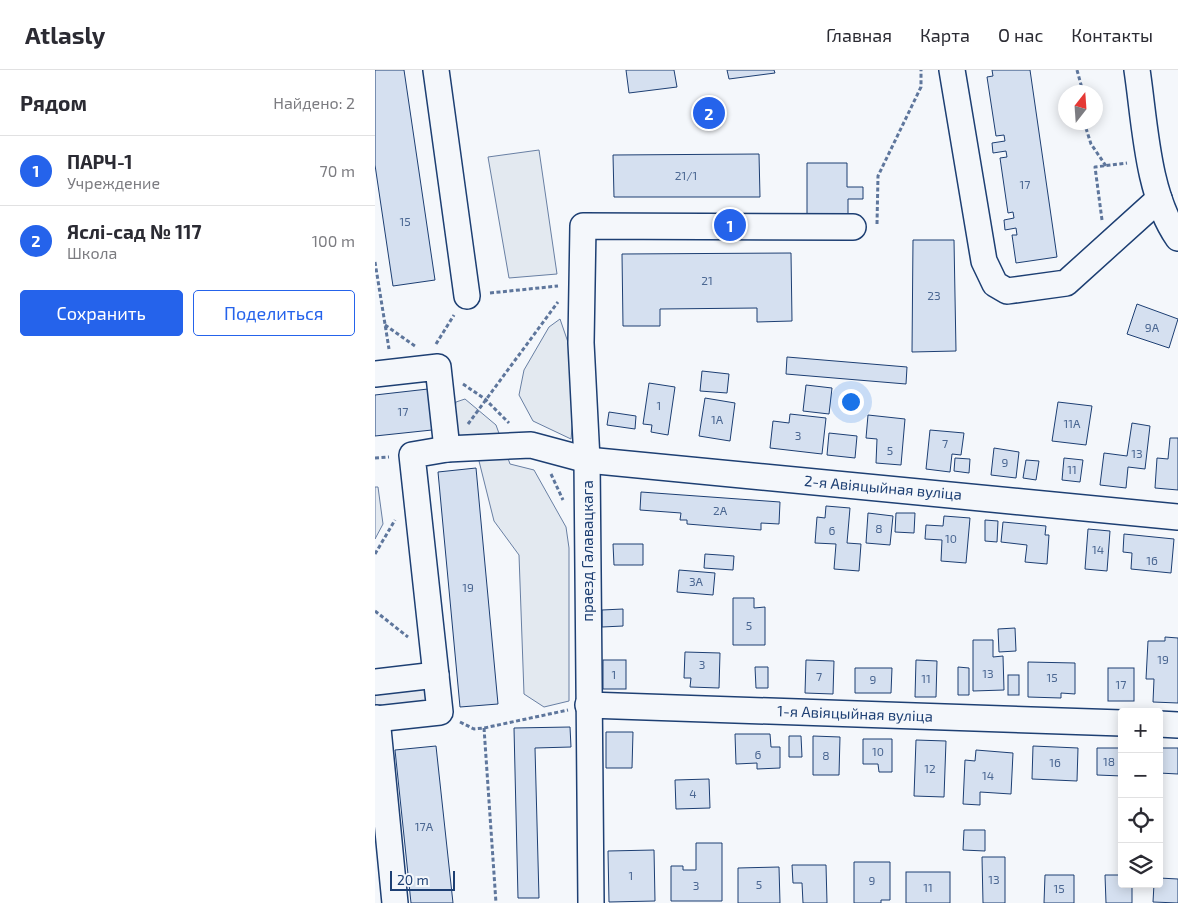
<!DOCTYPE html>
<html lang="ru">
<head>
<meta charset="utf-8">
<style>
  body { margin:0; font-family:"Exo 2",sans-serif; background:#f7f7f7; color:#2b2b33 }
  .controls { position:absolute; right:15px; bottom:15px; display:grid; overflow:hidden; border-radius:5px; box-shadow:0 2px 12px #0003 }
  .controls button { width:45px; height:45px; display:grid; place-items:center; padding:0; border:0; border-bottom:1px solid #e1e1e2; background:#fff; color:#2b2b33; font:25px sans-serif }
  .compass { position:absolute; left:683px; top:15px; width:45px; height:45px; border-radius:50%; background:#fff; box-shadow:0 2px 12px #0003; rotate:17deg }
  .scale { position:absolute; left:15px; bottom:12px; width:65px; box-sizing:border-box; padding-left:5px; border:2px solid #1d3f73; border-top:0; font-size:14px; line-height:18px; white-space:nowrap; color:#1d3f73; -webkit-text-stroke:4px #f4f7fb; paint-order:stroke }
  .you { position:absolute; left:475px; top:331px; width:18px; height:18px; margin:-12px; border:4px solid #fff; border-radius:50%; background:#1a73e8; box-shadow:0 0 0 8px #1a73e833 }
  .badge { display:grid; place-items:center; width:32px; height:32px; border-radius:50%; background:#2563eb; color:#fff; font-size:16px; font-weight:700 }
  .pin { position:absolute; translate:-50% -50%; border:2px solid #fff; box-shadow:0 1px 5px #0006 }
  .list { margin:0; padding:0; list-style:none }
  h2 { display:flex; justify-content:space-between; align-items:center; height:65px; margin:0; padding:0 20px; font-size:21px }
  h2 small { font-size:16px; font-weight:400; color:#7c7c81 }
  .list li { display:grid; grid-template-columns:32px 1fr auto; gap:15px; align-items:center; box-sizing:border-box; height:70px; padding:0 20px; border-top:1px solid #e1e1e2 }
  .list b { display:block; font-size:19px; white-space:nowrap }
  .list p { margin:0; font-size:16px; white-space:nowrap; color:#7c7c81 }
  .list em { font-size:16px; font-style:normal; color:#7c7c81 }
  .actions { display:flex; gap:10px; padding:15px 20px }
  .actions a { flex:1; padding:11px 0; border:1px solid #2563eb; border-radius:5px; text-align:center; font-size:18px; color:#2563eb }
  .actions .main { background:#2563eb; color:#fff }
  .icon { flex:none; width:28px; height:28px; fill:none; stroke:currentColor; stroke-width:2; stroke-linecap:round; stroke-linejoin:round }
  .map { position:relative; flex:none; width:803px; height:833px; overflow:hidden }
  header { display:flex; align-items:center; gap:30px; box-sizing:border-box; height:70px; padding:0 25px; background:#fff; border-bottom:1px solid #e1e1e2 }
  header strong { font-size:24px }
  nav { display:flex; gap:28px; margin-inline-start:auto; font-size:18px }
  main { display:flex }
  aside { flex:1; background:#fff }
  .map>svg:first-child { display:block }
  .green { fill:#e3e9f0; stroke:#687fa3 }
  .parking { fill:#e3e8f0; stroke:#687fa3 }
  .building { fill:#d5e0f0; stroke:#1d3f73 }
  .lines { fill:none; stroke-linecap:round; stroke-linejoin:round }
  .minor-casing { stroke:#1d3f73; stroke-width:28 }
  .path { stroke:#5e769c; stroke-width:3; stroke-dasharray:4 2.5; stroke-linecap:butt }
  .minor { stroke:#f4f7fb; stroke-width:25 }
  .labels { text-anchor:middle; stroke-width:4; stroke-linejoin:round; paint-order:stroke }
  .number-label { font-size:12px; fill:#4b6792 }
  .street-label { font-size:15px; fill:#1d3f73; stroke:#f4f7fb }
</style>
</head>
<body>
<header>
<strong>Atlasly</strong>
<nav><a>Главная</a><a>Карта</a><a>О нас</a><a>Контакты</a></nav>
</header>
<main>
<aside>
<h2>Рядом<small>Найдено: 2</small></h2>
<ul class="list">
<li><span class="badge">1</span><div><b>ПАРЧ-1</b><p>Учреждение</p></div><em>70 m</em></li>
<li><span class="badge">2</span><div><b>Яслі-сад № 117</b><p>Школа</p></div><em>100 m</em></li>
</ul>
<div class="actions"><a class="main">Сохранить</a><a>Поделиться</a></div>
</aside>
<div class="map">
<svg width="803" height="833" viewBox="0 0 803 833">
  <rect width="100%" height="100%" fill="#f4f7fb"/>
  <g class="green">
    <polygon points="164,80 182,204 134,208 113,87"/>
    <polygon points="185,249 196,281 198,348 196,369 158,351 144,325 149,300 174,257"/>
    <polygon points="90,329 121,355 135,394 159,400 191,457 194,478 194,631 169,637 149,624 144,485 119,451 104,391 77,359 81,332"/>
    <polygon points="0,417 3,417 8,454 0,469"/>
  </g>
  <polygon class="parking" points="61,605 65,642 0,649 0,612"/>
  <g class="building">
    <polygon points="0,0 29,0 60,210 18,216 0,95"/>
    <polygon points="251,0 299,0 302,17 254,23"/>
    <polygon points="352,0 399,0 400,3 354,9"/>
    <polygon points="617,0 655,0 682,187 641,193 637,165 642,165 641,158 630,160 629,150 639,148 638,142 633,143 625,88 632,87 631,81 618,83 617,73 630,71 629,65 621,66 612,7 618,6"/>
    <polygon points="384,84 385,127 239,127 238,85"/>
    <polygon points="432,93 472,93 472,117 488,117 488,129 473,129 473,145 432,145"/>
    <polygon points="538,170 579,170 581,281 537,282"/>
    <polygon points="416,183 417,251 382,252 382,238 285,239 285,256 248,256 247,184"/>
    <polygon points="762,234 803,249 794,278 752,264"/>
    <polygon points="412,287 532,297 531,314 411,304"/>
    <polygon points="327,301 354,304 352,323 325,321"/>
    <polygon points="274,313 300,317 293,365 276,362 277,355 268,354"/>
    <polygon points="431,315 457,318 454,344 428,341"/>
    <polygon points="53,319 57,360 0,366 0,325"/>
    <polygon points="330,328 360,333 355,371 324,366"/>
    <polygon points="683,332 717,336 711,375 677,371"/>
    <polygon points="234,342 261,346 260,359 232,355"/>
    <polygon points="415,344 451,348 447,384 395,378 398,351 414,353"/>
    <polygon points="493,345 530,349 526,395 501,393 502,369 491,368"/>
    <polygon points="757,353 775,356 770,399 753,397 751,418 725,415 729,383 752,386"/>
    <polygon points="555,360 589,363 586,385 577,384 575,402 551,399"/>
    <polygon points="454,363 482,366 480,388 452,385"/>
    <polygon points="795,368 803,368 803,420 780,418 782,388 793,389"/>
    <polygon points="619,378 644,382 641,408 616,405"/>
    <polygon points="580,388 595,389 594,403 579,401"/>
    <polygon points="689,388 708,390 705,412 687,410"/>
    <polygon points="651,390 664,391 661,410 648,408"/>
    <polygon points="101,398 123,634 85,637 63,402"/>
    <polygon points="266,422 405,432 404,454 386,453 386,460 312,454 312,450 305,450 306,443 265,440"/>
    <polygon points="451,436 475,438 472,473 486,474 484,501 459,499 461,474 440,473 442,447 450,448"/>
    <polygon points="493,443 518,446 515,475 491,473"/>
    <polygon points="521,443 540,443 539,463 520,462"/>
    <polygon points="569,446 595,448 591,493 566,491 567,470 550,469 551,455 568,456"/>
    <polygon points="610,450 623,451 622,472 610,471"/>
    <polygon points="628,452 671,456 670,465 674,465 672,494 650,492 652,475 626,472"/>
    <polygon points="713,459 735,461 732,501 710,499"/>
    <polygon points="749,464 799,469 796,503 756,499 757,483 748,482"/>
    <polygon points="238,474 268,474 268,495 239,495"/>
    <polygon points="330,484 359,486 358,500 329,498"/>
    <polygon points="304,500 340,503 338,525 302,522"/>
    <polygon points="358,528 379,528 379,538 390,537 390,575 358,575"/>
    <polygon points="248,539 248,556 227,557 227,540"/>
    <polygon points="640,558 641,581 624,582 623,559"/>
    <polygon points="790,567 803,568 803,633 778,632 779,609 771,609 773,571 790,571"/>
    <polygon points="598,570 618,570 618,587 628,586 629,620 598,621"/>
    <polygon points="310,582 345,583 344,618 315,617 316,608 309,608"/>
    <rect x="228" y="590" width="23" height="29"/>
    <polygon points="431,590 459,591 458,624 430,623"/>
    <polygon points="541,590 562,591 561,627 540,627"/>
    <polygon points="653,592 700,593 700,624 686,623 686,628 653,627"/>
    <polygon points="380,597 393,597 393,618 381,618"/>
    <polygon points="583,597 594,598 594,625 583,625"/>
    <polygon points="480,598 517,598 516,623 480,623"/>
    <rect x="733" y="598" width="26" height="33"/>
    <rect x="633" y="605" width="11" height="20"/>
    <polygon points="195,657 196,677 160,678 164,828 143,828 139,658"/>
    <polygon points="231,662 258,662 257,698 231,698"/>
    <polygon points="360,664 395,664 396,677 405,677 405,698 382,699 382,693 361,694"/>
    <polygon points="414,666 426,666 427,687 414,687"/>
    <polygon points="438,666 465,667 464,705 438,705"/>
    <polygon points="488,669 517,669 517,702 504,702 503,694 488,694"/>
    <polygon points="541,670 571,671 569,727 539,726"/>
    <polygon points="61,676 78,833 36,833 20,680"/>
    <polygon points="658,676 703,678 702,711 657,709"/>
    <polygon points="722,678 747,678 747,706 722,705"/>
    <polygon points="784,678 803,678 803,704 784,703"/>
    <polygon points="601,680 638,683 636,724 605,722 605,735 588,734 590,690 600,691"/>
    <polygon points="334,709 335,738 301,739 300,710"/>
    <polygon points="589,760 610,760 610,781 588,780"/>
    <polygon points="321,773 347,773 347,831 296,831 296,796 308,796 308,800 321,800"/>
    <polygon points="279,780 280,831 234,832 233,781"/>
    <polygon points="607,787 630,787 630,833 608,833"/>
    <polygon points="479,792 515,792 515,830 506,830 506,833 479,833"/>
    <polygon points="417,795 451,795 452,833 428,833 427,813 418,813"/>
    <polygon points="404,797 405,833 363,833 363,798"/>
    <rect x="531" y="802" width="44" height="31"/>
    <polygon points="670,805 699,805 699,833 669,833"/>
    <polygon points="730,805 747,805 747,814 757,814 757,833 731,833"/>
    <polygon points="784,808 803,809 803,833 778,832 779,814 784,814"/>
  </g>
  <g class="lines">
    <defs>
      <g id="minor">
        <polyline points="61,0 92,226"/>
        <polyline points="577,0 609,191 620,214 632,221 691,213 784,129"/>
        <path d="M762 0C770 53 772 124 803 168"/>
        <polyline points="0,304 63,297 72,379 156,375 212,390 803,447"/>
        <polyline points="0,612 61,605"/>
        <polyline points="213,635 747,653"/>
        <polyline points="2,648 20,833"/>
        <polyline points="0,649 65,642 37,385 72,379"/>
        <polyline points="784,654 803,655"/>
        <polyline points="216,833 212,390 206,273 208,156 478,157"/>
      </g>
    </defs>
    <use href="#minor" class="minor-casing"/>
    <g class="path">
      <polyline points="702,0 708,22"/>
      <polyline points="709,52 716,74 731,96"/>
      <polyline points="727,150 720,97 752,93"/>
      <polyline points="502,154 503,106 546,17 546,0"/>
      <polyline points="0,192 14,279"/>
      <polyline points="115,223 183,216"/>
      <polyline points="10,255 40,276"/>
      <polyline points="61,274 79,245"/>
      <polyline points="88,314 110,329 134,353"/>
      <polyline points="93,354 183,232"/>
      <polyline points="0,388 14,387"/>
      <polyline points="176,404 188,430"/>
      <polyline points="0,484 20,450"/>
      <polyline points="0,541 33,567"/>
      <polyline points="85,652 99,659 109,658 193,640"/>
      <polyline points="109,658 121,833"/>
    </g>
    <use href="#minor" class="minor"/>
  </g>
  <g class="labels">
    <g class="number-label">
      <text x="311" y="110">21/1</text>
      <text x="650" y="119">17</text>
      <text x="30" y="156">15</text>
      <text x="332" y="215">21</text>
      <text x="559" y="230">23</text>
      <text x="777" y="262">9А</text>
      <text x="284" y="340">1</text>
      <text x="28" y="346">17</text>
      <text x="342" y="354">1А</text>
      <text x="697" y="358">11А</text>
      <text x="423" y="370">3</text>
      <text x="570" y="378">7</text>
      <text x="515" y="385">5</text>
      <text x="762" y="388">13</text>
      <text x="630" y="397">9</text>
      <text x="697" y="404">11</text>
      <text x="345" y="445">2А</text>
      <text x="504" y="463">8</text>
      <text x="457" y="465">6</text>
      <text x="576" y="473">10</text>
      <text x="723" y="484">14</text>
      <text x="777" y="495">16</text>
      <text x="321" y="516">3А</text>
      <text x="93" y="522">19</text>
      <text x="374" y="560">5</text>
      <text x="788" y="594">19</text>
      <text x="327" y="599">3</text>
      <text x="613" y="608">13</text>
      <text x="239" y="609">1</text>
      <text x="444" y="611">7</text>
      <text x="677" y="612">15</text>
      <text x="551" y="613">11</text>
      <text x="498" y="614">9</text>
      <text x="746" y="619">17</text>
      <text x="503" y="686">10</text>
      <text x="383" y="689">6</text>
      <text x="451" y="690">8</text>
      <text x="734" y="696">18</text>
      <text x="680" y="697">16</text>
      <text x="555" y="703">12</text>
      <text x="613" y="710">14</text>
      <text x="318" y="728">4</text>
      <text x="49" y="761">17А</text>
      <text x="256" y="810">1</text>
      <text x="619" y="814">13</text>
      <text x="497" y="815">9</text>
      <text x="384" y="819">5</text>
      <text x="321" y="820">3</text>
      <text x="553" y="822">11</text>
      <text x="684" y="823">15</text>
    </g>
    <g class="street-label">
      <text transform="translate(508 418) rotate(5)" y="5">2-я Авіяцыйная вуліца</text>
      <text transform="translate(213 481) rotate(-90)" y="5">праезд Галавацкага</text>
      <text transform="translate(480 644) rotate(2)" y="5">1-я Авіяцыйная вуліца</text>
    </g>
  </g>
</svg>
<div class="controls">
<button>+</button>
<button>−</button>
<button><svg class="icon" aria-label="locate" viewBox="0 0 24 24"><circle cx="12" cy="12" r="6"/><path d="M12 2v4M12 18v4M2 12h4M18 12h4"/></svg></button>
<button><svg class="icon" aria-label="layers" viewBox="0 0 24 24"><path d="M12 4l9 5-9 5-9-5zM3 14l9 5 9-5"/></svg></button>
</div>
<svg class="compass" viewBox="-18 -18 36 36"><path d="M0-13l5 13h-10z" fill="#e53935"/><path d="M0 13l5-13h-10z" fill="#7c7c81"/></svg>
<div class="scale">20 m</div>
<div class="you"></div>
<div class="pin badge" style="left:355px;top:155px">1</div>
<div class="pin badge" style="left:334px;top:43px">2</div>
</div>
</main>
</body>
</html>
